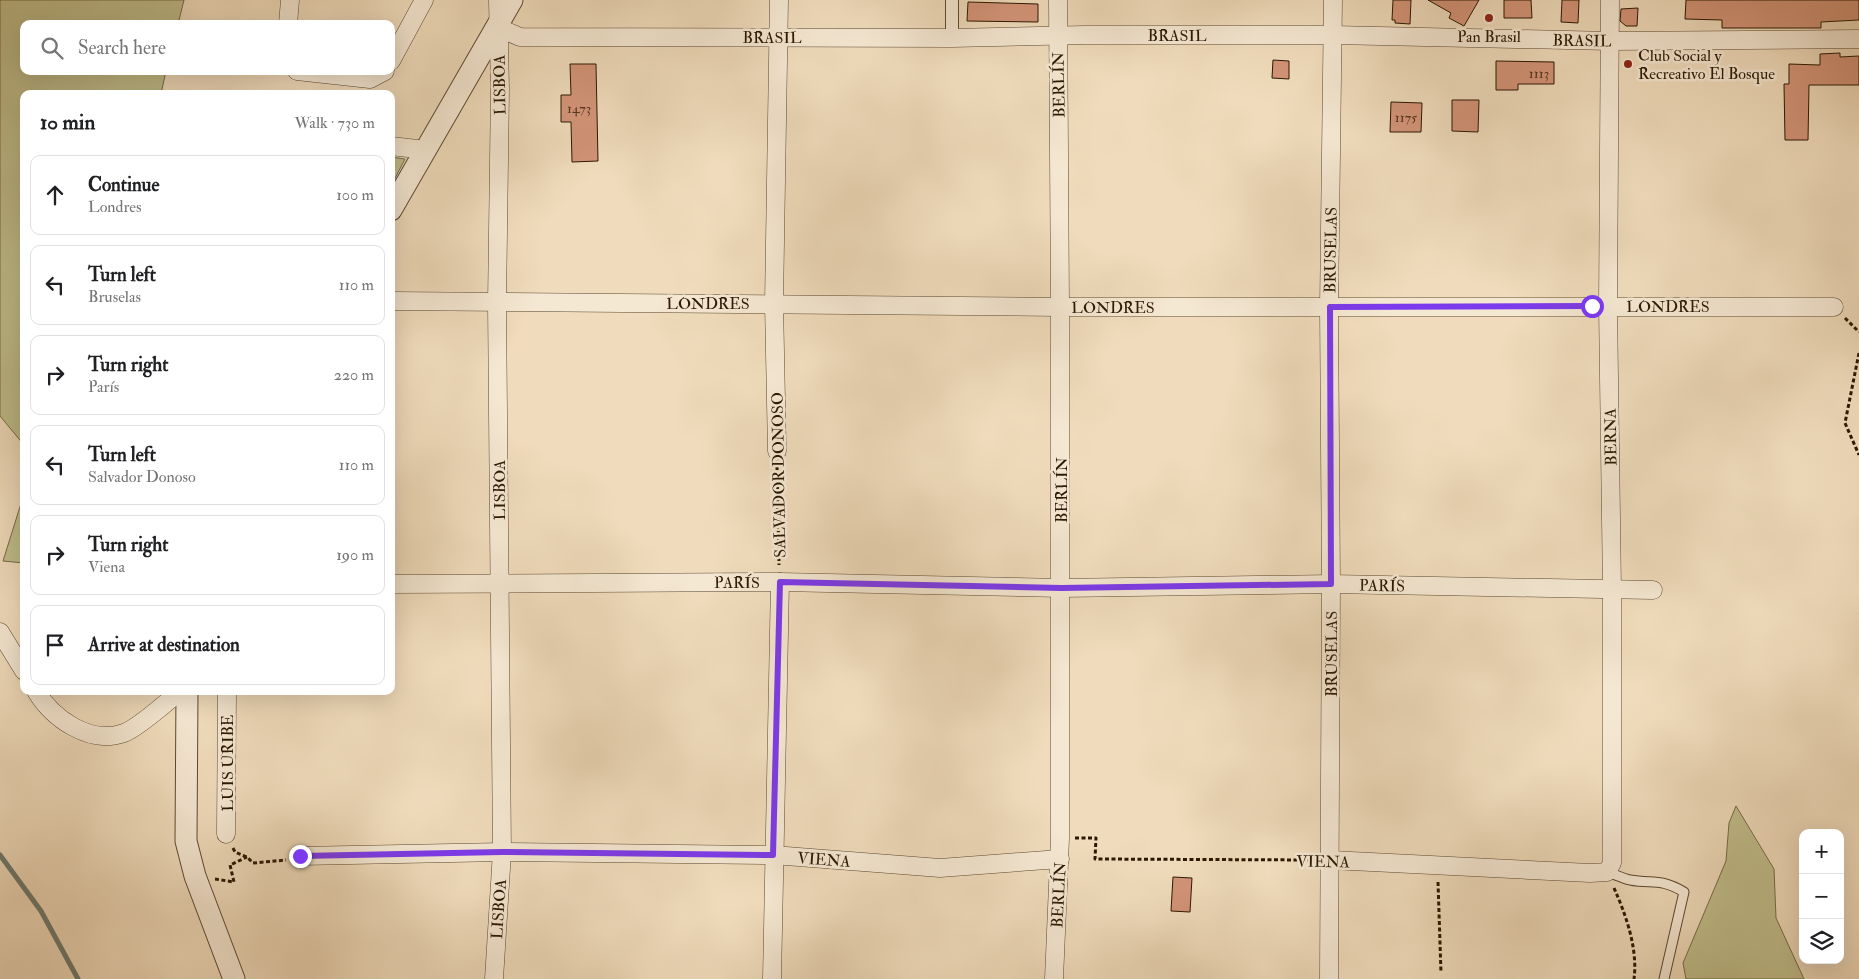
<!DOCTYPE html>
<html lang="en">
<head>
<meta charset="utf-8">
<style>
  body { margin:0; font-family:"IM FELL Double Pica",serif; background:#f2f2f2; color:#202124 }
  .controls { position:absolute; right:15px; bottom:15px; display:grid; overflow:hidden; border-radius:10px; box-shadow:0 5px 20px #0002 }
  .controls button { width:45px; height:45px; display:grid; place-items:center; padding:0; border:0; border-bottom:1px solid #e0e0e0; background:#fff; color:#202124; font:25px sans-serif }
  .stop { position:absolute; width:15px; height:15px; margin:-11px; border:4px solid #7c3aed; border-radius:50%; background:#fff }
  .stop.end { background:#7c3aed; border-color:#fff; box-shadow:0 1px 5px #0008 }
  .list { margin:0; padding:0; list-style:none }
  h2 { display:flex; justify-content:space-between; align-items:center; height:65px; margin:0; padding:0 20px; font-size:21px }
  h2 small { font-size:16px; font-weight:400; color:#757577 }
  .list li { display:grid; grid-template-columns:32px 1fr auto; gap:15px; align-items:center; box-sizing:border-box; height:80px; margin:0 10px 10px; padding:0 10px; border:1px solid #e0e0e0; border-radius:10px }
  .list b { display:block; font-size:19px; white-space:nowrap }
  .list p { margin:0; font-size:16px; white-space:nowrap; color:#757577 }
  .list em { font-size:16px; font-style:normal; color:#757577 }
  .icon { flex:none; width:28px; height:28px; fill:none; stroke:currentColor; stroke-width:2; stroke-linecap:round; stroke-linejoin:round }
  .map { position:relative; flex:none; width:1859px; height:979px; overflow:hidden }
  .search { position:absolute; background:#fff; box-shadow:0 5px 20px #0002; left:20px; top:20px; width:375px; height:55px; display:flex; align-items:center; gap:12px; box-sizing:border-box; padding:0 18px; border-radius:10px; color:#757577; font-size:19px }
  .panel { position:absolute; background:#fff; box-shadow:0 5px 20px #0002; left:20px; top:90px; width:375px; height:605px; border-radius:10px }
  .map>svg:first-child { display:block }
  .green { fill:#c0be8c; stroke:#766b47 }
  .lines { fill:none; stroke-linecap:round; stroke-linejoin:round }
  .stream { stroke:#6e796f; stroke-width:5 }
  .building { fill:#d39478; stroke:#2b1802 }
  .service-casing { stroke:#5c4930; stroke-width:11 }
  .pedestrian-casing { stroke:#5c4930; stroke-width:14 }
  .minor-casing { stroke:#5c4930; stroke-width:19 }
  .tertiary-casing { stroke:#5c4930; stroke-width:23 }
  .path { stroke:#2b1802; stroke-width:3; stroke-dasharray:4 2.5; stroke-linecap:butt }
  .service { stroke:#f5e8d3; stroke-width:9 }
  .pedestrian { stroke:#f5e8d3; stroke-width:12 }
  .minor { stroke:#f5e8d3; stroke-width:18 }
  .tertiary { stroke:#f5e8d3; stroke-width:21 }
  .route { stroke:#7c3aed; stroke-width:6 }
  .poi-dot { fill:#8f2418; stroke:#f5e8d3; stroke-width:2 }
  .labels { text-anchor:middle; stroke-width:5; stroke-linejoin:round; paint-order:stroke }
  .number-label { font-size:14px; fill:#553720 }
  .street-label { font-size:16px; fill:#2b1802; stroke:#f5e8d3 }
  .poi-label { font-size:16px; fill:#2b1802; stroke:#f5e8d3 }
</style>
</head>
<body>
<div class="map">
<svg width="1859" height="979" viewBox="0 0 1859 979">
  <rect width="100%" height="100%" fill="#f0dcbc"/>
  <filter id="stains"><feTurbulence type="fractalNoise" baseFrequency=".004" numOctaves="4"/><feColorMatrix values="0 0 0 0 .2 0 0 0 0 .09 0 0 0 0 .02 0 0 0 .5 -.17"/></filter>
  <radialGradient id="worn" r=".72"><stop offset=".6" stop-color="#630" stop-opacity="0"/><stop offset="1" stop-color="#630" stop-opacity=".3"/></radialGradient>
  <g class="green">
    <polygon points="0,0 184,0 178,24 24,24 24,71 166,71 161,94 24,94 24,445 0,416"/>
    <polygon points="391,157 405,159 391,186"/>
    <polygon points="24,494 24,563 3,561"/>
    <polygon points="1736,806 1774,869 1776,918 1804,979 1686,979 1683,963 1726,861 1729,823"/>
  </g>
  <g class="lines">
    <polyline class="stream" points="0,855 41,911 78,979"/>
  </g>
  <g class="building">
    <polygon points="1393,0 1411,0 1410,24 1395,23 1395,20 1392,20"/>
    <polygon points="1428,0 1479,0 1464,26 1449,18 1451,13"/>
    <polygon points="1504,0 1531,0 1532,18 1504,18"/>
    <polygon points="1562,0 1579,0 1578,23 1561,22"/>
    <polygon points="1686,0 1859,0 1859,20 1821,22 1821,28 1722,28 1722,20 1685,19"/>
    <polygon points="968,2 1038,4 1038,22 967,21"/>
    <polygon points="1638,8 1637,26 1626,26 1620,21 1621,9"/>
    <polygon points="1840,53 1840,57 1859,56 1859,85 1809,85 1808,140 1785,140 1784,84 1789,84 1789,64 1820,65 1820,54"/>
    <polygon points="1273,60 1289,61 1289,79 1272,78"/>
    <polygon points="1496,61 1554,62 1554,84 1518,84 1518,90 1496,90"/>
    <polygon points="570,64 596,64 598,161 572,162 571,122 561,122 561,95 571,95"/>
    <polygon points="1452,100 1479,100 1478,132 1452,131"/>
    <polygon points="1391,102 1422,103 1421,132 1390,132"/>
    <polygon points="1173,877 1192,878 1190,912 1171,911"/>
  </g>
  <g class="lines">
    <defs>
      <path id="service" d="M1607 872C1614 874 1622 878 1630 880 1653 884 1661 878 1684 892L1664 979"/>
      <polyline id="pedestrian" points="952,0 952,38"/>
      <g id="minor">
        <polyline points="288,24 290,0"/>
        <polyline points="497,27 520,37 952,38 1085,35 1334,35 1611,41 1859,39"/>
        <polyline points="391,61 424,0"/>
        <polyline points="297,71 370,79 385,71"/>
        <polyline points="391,146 426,150"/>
        <polyline points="391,301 1060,307 1834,307"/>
        <polyline points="777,451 774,303 779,0"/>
        <polyline points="391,584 780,582 1061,588 1331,584 1653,590"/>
        <polyline points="0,632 24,671"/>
        <path d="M36 691C53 719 90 745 124 733 138 728 167 702 180 691"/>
        <polyline points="226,834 227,691"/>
        <polyline points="300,856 502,852 773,855 940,868 1060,859"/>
        <polyline points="1331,860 1590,873 1607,872 1612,863 1612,590 1608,306 1610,0"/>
        <polyline points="494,979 502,852 497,303 500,89 498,0"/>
        <polyline points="772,979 780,582"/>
        <polyline points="1054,979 1060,838 1060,307 1058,0"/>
        <polyline points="1329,979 1331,584 1329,307 1333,0"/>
      </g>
      <g id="tertiary">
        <polyline points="391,210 512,0"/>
        <polyline points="187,691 186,841 195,876 234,979"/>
      </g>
    </defs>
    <use href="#service" class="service-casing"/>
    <use href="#pedestrian" class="pedestrian-casing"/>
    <use href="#minor" class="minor-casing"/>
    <use href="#tertiary" class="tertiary-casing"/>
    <g class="path">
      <polyline points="1845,318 1859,332"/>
      <polyline points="1859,353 1845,423 1859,455"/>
      <polyline points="777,466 779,565"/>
      <polyline points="1075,838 1096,838 1095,859 1313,860"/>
      <polyline points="233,848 235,852 247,857 253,863 286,860"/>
      <polyline points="215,879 234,882 230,865 247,857"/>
      <polyline points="1438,882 1441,973"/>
      <path d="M1614 888C1626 915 1638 949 1634 979"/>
    </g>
    <use href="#service" class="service"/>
    <use href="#pedestrian" class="pedestrian"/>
    <use href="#minor" class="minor"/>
    <use href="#tertiary" class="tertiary"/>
  </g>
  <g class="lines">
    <polyline class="route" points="300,856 502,852 773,855 780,582 1061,588 1331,584 1330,307 1592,306"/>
  </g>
  <g class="poi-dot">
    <circle cx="1489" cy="18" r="5"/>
    <circle cx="1628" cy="64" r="5"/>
  </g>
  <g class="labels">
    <g class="number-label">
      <text x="1539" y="78">1113</text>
      <text x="579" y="113">1473</text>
      <text x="1406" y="122">1175</text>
    </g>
    <g class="street-label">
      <text x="1177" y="41">BRASIL</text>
      <text x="772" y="43">BRASIL</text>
      <text transform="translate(1582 40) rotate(1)" y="6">BRASIL</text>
      <text transform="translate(499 85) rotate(-91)" y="6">LISBOA</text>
      <text transform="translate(1058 85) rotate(-91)" y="6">BERLÍN</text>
      <text transform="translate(1330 250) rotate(-89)" y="6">BRUSELAS</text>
      <text x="708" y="309">LONDRES</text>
      <text x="1668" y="312">LONDRES</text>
      <text x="1113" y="313">LONDRES</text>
      <text transform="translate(1610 437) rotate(-91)" y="6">BERNA</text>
      <text transform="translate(778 475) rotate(-91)" y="6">SALVADOR DONOSO</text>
      <text transform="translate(499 490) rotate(-90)" y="6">LISBOA</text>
      <text transform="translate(1061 490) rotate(-90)" y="6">BERLÍN</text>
      <text x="737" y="588">PARÍS</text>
      <text transform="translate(1382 585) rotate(1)" y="6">PARÍS</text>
      <text transform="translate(1331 654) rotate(-90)" y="6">BRUSELAS</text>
      <text transform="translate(227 763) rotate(-90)" y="6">LUIS URIBE</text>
      <text transform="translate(824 859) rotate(4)" y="6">VIENA</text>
      <text transform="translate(1323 861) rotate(1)" y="6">VIENA</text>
      <text transform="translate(1058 895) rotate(-87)" y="6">BERLÍN</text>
      <text transform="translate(498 909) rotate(-86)" y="6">LISBOA</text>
    </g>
    <g class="poi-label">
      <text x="1489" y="42">Pan Brasil</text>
      <text x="1638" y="61" text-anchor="start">Club Social y<tspan x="1638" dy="18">Recreativo El Bosque</tspan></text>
    </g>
  </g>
  <rect width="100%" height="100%" filter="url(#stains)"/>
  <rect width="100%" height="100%" fill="url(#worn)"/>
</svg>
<div class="controls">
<button>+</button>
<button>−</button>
<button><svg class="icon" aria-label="layers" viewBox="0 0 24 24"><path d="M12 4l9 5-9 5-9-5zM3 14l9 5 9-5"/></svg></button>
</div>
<div class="stop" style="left:1592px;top:306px"></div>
<div class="stop end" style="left:300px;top:856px"></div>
<div class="search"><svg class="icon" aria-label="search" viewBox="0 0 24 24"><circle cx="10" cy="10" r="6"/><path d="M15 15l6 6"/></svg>Search here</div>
<section class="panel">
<h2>10 min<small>Walk · 730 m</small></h2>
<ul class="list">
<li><svg class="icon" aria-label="ahead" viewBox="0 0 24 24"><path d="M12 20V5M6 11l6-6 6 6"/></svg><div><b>Continue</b><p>Londres</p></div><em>100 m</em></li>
<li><svg class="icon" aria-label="left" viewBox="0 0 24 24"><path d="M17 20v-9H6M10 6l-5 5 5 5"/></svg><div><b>Turn left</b><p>Bruselas</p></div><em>110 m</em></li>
<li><svg class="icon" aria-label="right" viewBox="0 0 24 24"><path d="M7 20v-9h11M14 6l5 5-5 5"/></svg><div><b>Turn right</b><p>París</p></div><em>220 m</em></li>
<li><svg class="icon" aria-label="left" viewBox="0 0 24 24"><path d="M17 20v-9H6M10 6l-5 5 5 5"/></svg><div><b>Turn left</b><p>Salvador Donoso</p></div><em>110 m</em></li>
<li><svg class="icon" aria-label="right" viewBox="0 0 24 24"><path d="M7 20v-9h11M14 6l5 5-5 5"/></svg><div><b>Turn right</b><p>Viena</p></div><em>190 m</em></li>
<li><svg class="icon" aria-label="arrive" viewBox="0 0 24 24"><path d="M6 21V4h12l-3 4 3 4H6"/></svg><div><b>Arrive at destination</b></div></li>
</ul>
</section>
</div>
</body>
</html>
